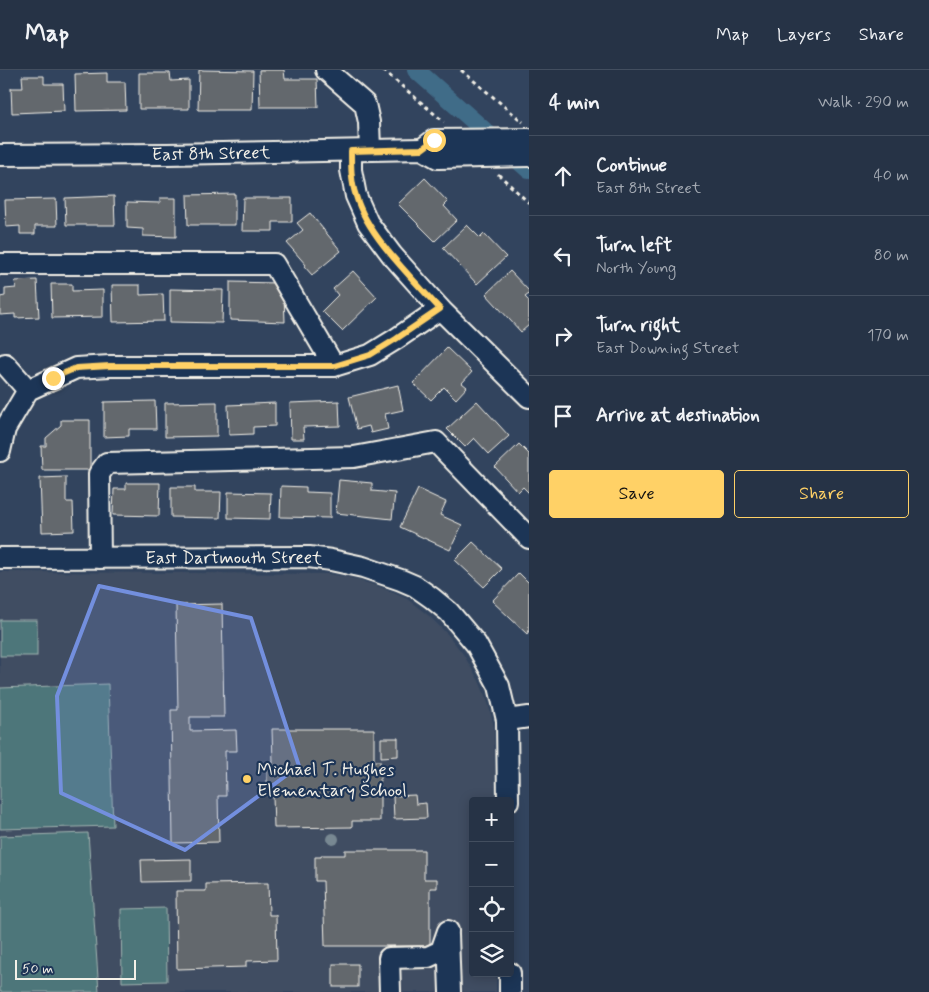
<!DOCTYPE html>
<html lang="en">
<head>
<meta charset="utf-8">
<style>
  body { margin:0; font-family:Mynerve,sans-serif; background:#323f51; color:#f1f3f6 }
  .controls { position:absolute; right:15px; bottom:15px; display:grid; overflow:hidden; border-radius:5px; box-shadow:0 2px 12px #0003 }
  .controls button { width:45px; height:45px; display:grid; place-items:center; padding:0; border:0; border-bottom:1px solid #424e5f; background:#263346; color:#f1f3f6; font:25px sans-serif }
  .scale { position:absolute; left:15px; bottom:12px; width:121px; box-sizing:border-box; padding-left:5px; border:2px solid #f4f1e8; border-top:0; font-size:14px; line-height:18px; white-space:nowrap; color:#f4f1e8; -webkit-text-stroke:4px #1d3557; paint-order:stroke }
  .stop { position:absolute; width:15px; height:15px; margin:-11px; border:4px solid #ffd166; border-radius:50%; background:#fff }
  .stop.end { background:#ffd166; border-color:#fff; box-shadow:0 1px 5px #0008 }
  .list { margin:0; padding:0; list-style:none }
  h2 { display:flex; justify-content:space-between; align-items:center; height:65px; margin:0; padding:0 20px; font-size:21px }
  h2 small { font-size:16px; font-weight:400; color:#a4aab3 }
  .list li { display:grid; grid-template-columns:32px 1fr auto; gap:15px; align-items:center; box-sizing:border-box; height:80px; padding:0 20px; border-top:1px solid #424e5f }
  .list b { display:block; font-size:19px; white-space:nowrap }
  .list p { margin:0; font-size:16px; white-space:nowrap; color:#a4aab3 }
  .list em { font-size:16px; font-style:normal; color:#a4aab3 }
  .actions { display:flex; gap:10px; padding:15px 20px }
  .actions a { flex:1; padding:11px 0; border:1px solid #ffd166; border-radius:5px; text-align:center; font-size:18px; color:#ffd166 }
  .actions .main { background:#ffd166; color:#111 }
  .icon { flex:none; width:28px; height:28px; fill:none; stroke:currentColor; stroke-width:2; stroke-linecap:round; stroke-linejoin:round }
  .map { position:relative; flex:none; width:529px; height:922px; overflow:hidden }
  header { display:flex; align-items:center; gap:30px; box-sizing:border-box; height:70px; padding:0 25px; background:#263346; border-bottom:1px solid #424e5f }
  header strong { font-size:24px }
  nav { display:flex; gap:28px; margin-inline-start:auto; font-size:18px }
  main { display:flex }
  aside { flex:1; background:#263346 }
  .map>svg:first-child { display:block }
  .built { fill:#414e62 }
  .green { fill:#4e767a; stroke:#a1b4b1 }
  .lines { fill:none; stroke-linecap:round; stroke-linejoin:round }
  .canal { stroke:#416c88; stroke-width:18 }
  .building { fill:#63676d; stroke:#f4f1e8 }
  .minor-casing { stroke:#f4f1e8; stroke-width:24 }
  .path { stroke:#f4f1e8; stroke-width:3; stroke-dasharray:4 4; stroke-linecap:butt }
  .minor { stroke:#1d3557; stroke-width:20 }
  .tree { fill:#788892 }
  .route { stroke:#ffd166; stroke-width:6 }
  .marked { fill:#738fde; fill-opacity:0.2; stroke:#738fde; stroke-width:4; stroke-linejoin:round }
  .poi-dot { fill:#ffd166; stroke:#1d3557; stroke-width:2 }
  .labels { text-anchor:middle; stroke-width:4.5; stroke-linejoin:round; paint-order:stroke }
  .street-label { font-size:18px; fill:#f4f1e8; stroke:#1d3557 }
  .poi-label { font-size:18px; fill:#f4f1e8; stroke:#1d3557; text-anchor:start }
</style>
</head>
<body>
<header>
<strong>Map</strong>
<nav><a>Map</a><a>Layers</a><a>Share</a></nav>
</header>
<main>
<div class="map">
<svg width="529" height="922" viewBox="0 0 529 922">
  <rect width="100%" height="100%" fill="#32445e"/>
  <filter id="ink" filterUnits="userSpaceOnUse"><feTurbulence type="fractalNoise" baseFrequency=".02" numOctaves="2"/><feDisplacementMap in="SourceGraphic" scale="10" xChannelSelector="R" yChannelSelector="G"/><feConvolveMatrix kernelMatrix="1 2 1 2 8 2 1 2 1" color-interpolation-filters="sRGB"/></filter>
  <g filter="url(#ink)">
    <polygon class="built" points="0,502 328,504 348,507 380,517 407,529 429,546 448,565 463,584 479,611 488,633 494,657 495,731 473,731 473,903 496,903 496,922 0,922"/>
    <g class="green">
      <rect x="0" y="550" width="37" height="36"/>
      <polygon points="108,614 113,756 0,759 0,618"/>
      <polygon points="88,763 99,922 0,922 0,766"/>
      <polygon points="166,838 167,911 122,912 121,839"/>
    </g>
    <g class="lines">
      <polyline class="canal" points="416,0 529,100"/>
    </g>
    <g class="building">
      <polygon points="199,0 253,1 252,40 198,40"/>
      <polygon points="259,0 284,0 285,9 317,9 318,37 260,37"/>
      <polygon points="107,3 107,12 125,12 126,40 76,41 75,4"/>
      <polygon points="139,3 170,3 171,11 189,10 189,39 139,39"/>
      <polygon points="22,6 44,6 44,14 63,14 64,41 12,43 11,18 23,18"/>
      <polygon points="425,108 448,132 444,136 457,150 435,171 398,134"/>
      <polygon points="235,124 235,155 188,155 187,125"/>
      <polygon points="114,126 115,155 66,155 65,128"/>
      <polygon points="160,128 176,128 176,167 143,166 143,159 127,158 127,132 160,133"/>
      <polygon points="243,128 292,128 292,152 273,152 273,161 242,161"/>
      <polygon points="56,129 57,156 35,156 35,164 20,164 20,156 6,157 5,130"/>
      <polygon points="310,143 341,181 312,205 304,196 306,195 287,173 303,160 297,153"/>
      <polygon points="467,155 480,168 484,164 506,187 477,214 443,178"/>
      <polygon points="353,201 377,227 342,261 322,241 338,225 333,219"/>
      <polygon points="510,201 529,221 529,224 525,227 529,231 529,255 521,262 486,224"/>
      <polygon points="37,210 39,247 15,248 15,244 0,245 0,227 5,226 5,219 16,218 15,211"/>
      <polygon points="230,212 278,213 284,225 285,252 230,250"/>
      <polygon points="51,214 72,214 72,221 103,220 103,247 52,248"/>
      <polygon points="112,215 140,215 140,225 163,224 164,251 113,252"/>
      <polygon points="170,219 223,220 222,253 170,252"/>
      <polygon points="447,278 472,302 462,313 467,317 456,329 444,317 431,330 413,313"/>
      <polygon points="398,315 403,340 385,344 388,359 371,363 369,356 357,359 349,327"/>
      <polygon points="155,331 156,359 129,359 129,366 104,367 104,332"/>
      <polygon points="339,331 340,356 303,357 304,369 291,369 290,333"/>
      <polygon points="477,331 509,366 489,384 474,368 465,377 447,359"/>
      <polygon points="217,332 217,366 165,367 165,333"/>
      <polygon points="275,333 275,356 253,357 253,364 229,365 228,335"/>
      <polygon points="61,350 90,350 90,400 42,400 41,376 46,376 46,368 61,355"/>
      <polygon points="519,374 529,384 529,423 523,417 518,422 495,397"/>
      <polygon points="66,407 66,432 73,432 74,461 42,462 40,408"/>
      <polygon points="339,410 372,413 372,421 395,423 392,449 336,443"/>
      <polygon points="126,413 160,413 159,446 113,445 114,419 126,419"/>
      <polygon points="281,416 306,417 306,422 330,423 330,448 280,447"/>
      <polygon points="171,417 195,417 195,422 221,422 220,448 171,447"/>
      <polygon points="418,419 446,432 440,445 462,455 450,480 400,457"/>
      <polygon points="228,422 271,423 270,449 228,448"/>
      <polygon points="473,472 502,499 484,517 455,490"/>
      <polygon points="519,503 529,513 529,561 527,564 492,531"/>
      <polygon points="222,534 224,647 190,647 190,661 236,660 237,681 225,681 226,726 218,726 219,772 173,773 171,640 178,640 176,535"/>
      <polygon points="272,659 374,659 374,691 380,691 380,751 352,751 352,757 274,758 273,726 267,726 267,693 273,693"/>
      <polygon points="381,668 398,668 398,686 381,687"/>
      <polygon points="415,725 416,734 426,733 427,748 394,749 393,726"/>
      <polygon points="345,780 424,780 424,809 437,809 437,818 430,818 430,876 325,876 323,811 315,811 315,787 321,787 321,785 345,785"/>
      <polygon points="191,789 191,811 142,812 141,790"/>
      <polygon points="268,813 269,845 276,845 277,890 246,891 246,897 177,899 176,821 206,821 206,814"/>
      <rect x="333" y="894" width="25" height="23"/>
    </g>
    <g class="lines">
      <defs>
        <g id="minor">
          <polyline points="326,0 365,34 369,52 370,80"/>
          <polyline points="422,79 434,70 529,69"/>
          <polyline points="351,81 351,100 356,126 368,153 392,185 440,239 529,327"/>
          <path id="s1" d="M0 85 167 84 422 79 438 88 529 86"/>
          <polyline points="0,194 274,194 334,296"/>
          <polyline points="5,294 28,320"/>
          <polyline points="0,381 5,359 28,320 76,298 110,296 334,296 370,285 396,269 440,239"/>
          <path id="s2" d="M0 488 309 487 331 490 363 497 401 510 415 516 432 528 449 542 476 574 499 616 507 650 508 731"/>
          <polyline points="100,488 99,404 107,393 354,387 436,372 529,468"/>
          <polyline points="507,650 529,647"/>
          <polyline points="448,865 450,922"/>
          <polyline points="510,903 510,922"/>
          <polyline points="390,922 389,888 428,887 441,881 448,861"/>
        </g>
      </defs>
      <use href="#minor" class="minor-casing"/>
      <g class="path">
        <polyline points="383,0 444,52"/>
        <polyline points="461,0 523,52"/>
        <polyline points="498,104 529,133"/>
      </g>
      <use href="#minor" class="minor"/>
    </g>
    <circle class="tree" cx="333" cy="769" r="6"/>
  </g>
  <g class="lines" filter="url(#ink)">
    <path class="route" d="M53 308 76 298 110 296H334L370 285 396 269 440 239C412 208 367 165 356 126 351 112 351 96 351 81L422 79 434 70"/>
  </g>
  <path class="marked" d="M99 516 251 548 299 696 185 780 61 723 57 626Z"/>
  <circle class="poi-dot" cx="247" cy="709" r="5"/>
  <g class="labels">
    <g class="street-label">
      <text dy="6" stroke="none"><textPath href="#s1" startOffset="211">East 8th Street</textPath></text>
      <text dy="6" stroke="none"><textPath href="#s2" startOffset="234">East Dartmouth Street</textPath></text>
    </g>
    <g class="poi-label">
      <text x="257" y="705">Michael T. Hughes<tspan x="257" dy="21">Elementary School</tspan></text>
    </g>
  </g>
</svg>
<div class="controls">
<button>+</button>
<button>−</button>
<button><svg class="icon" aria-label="locate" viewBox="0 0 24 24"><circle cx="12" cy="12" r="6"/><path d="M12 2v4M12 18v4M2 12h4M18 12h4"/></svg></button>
<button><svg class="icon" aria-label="layers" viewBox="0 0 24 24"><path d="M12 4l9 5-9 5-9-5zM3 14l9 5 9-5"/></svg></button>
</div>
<div class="scale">50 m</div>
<div class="stop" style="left:434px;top:70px"></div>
<div class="stop end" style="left:53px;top:308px"></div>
</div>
<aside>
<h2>4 min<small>Walk · 290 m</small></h2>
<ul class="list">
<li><svg class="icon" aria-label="ahead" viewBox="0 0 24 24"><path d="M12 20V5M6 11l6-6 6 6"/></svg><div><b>Continue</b><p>East 8th Street</p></div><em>40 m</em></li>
<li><svg class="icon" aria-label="left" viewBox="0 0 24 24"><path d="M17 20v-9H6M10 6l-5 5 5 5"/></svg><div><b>Turn left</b><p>North Young</p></div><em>80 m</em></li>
<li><svg class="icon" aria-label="right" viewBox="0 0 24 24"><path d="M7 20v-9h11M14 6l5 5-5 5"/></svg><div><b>Turn right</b><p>East Downing Street</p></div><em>170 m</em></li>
<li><svg class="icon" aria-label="arrive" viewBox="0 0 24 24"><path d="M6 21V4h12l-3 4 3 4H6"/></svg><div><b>Arrive at destination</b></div></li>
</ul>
<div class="actions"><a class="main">Save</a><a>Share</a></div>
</aside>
</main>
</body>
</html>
